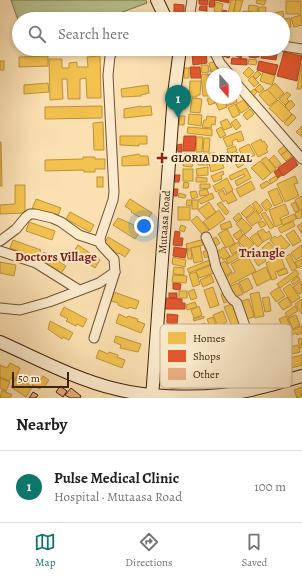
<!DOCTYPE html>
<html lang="en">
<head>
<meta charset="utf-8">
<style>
  body { margin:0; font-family:Alegreya,serif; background:#f2f2f2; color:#202124 }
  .compass { position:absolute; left:206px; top:68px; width:36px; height:36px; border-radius:50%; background:#fff; box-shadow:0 2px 6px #0003; rotate:159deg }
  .scale { position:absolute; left:12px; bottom:10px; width:57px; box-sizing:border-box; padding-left:4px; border:2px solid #3f230d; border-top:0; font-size:11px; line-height:14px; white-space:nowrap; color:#3f230d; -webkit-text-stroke:3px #fcebcd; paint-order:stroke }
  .you { position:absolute; left:144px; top:226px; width:14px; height:14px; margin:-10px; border:3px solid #fff; border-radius:50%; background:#1a73e8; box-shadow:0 0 0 6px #1a73e833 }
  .badge { display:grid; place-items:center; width:26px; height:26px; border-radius:50%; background:#0f766e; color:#fff; font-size:13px; font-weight:700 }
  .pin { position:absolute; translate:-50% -33px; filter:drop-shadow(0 1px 2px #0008) }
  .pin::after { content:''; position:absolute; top:21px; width:14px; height:12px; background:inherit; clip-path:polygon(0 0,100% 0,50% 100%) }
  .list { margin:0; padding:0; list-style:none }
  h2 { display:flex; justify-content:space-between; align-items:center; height:52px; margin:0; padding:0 16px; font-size:17px }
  h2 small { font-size:13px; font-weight:400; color:#757577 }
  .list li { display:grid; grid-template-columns:26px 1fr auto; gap:12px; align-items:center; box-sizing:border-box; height:72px; padding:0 16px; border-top:1px solid #e0e0e0 }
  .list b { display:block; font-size:15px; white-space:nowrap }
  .list p { margin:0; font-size:13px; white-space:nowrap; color:#757577 }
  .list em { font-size:13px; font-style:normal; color:#757577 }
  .icon { flex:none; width:22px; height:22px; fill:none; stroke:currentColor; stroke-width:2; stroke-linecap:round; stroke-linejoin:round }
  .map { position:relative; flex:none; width:302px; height:398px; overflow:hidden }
  .search { position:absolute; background:#fff; box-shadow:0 2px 6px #0003; left:12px; right:12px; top:12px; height:44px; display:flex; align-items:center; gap:10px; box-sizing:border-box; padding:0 14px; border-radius:22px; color:#757577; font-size:15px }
  .sheet { height:124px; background:#fff }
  nav { display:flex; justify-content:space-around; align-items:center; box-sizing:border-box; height:56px; border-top:1px solid #e0e0e0; background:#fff; font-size:11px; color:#757577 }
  nav a { display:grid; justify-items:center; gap:2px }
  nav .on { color:#0f766e }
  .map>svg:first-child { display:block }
  .green { fill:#b8c390; stroke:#7c734e }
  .homes { fill:#f2c14e; stroke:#bc923a }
  .shops { fill:#e4572e; stroke:#b24724 }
  .building { fill:#e9ae80; stroke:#3f230d }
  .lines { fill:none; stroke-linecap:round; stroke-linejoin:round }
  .street-casing { stroke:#6e5236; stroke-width:11 }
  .secondary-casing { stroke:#3f230d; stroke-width:14 }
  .street { stroke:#fcebcd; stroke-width:9 }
  .secondary { stroke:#fcebcd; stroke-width:12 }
  .poi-dot { fill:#8f2418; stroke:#fcebcd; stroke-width:1.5 }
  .labels { text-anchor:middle; stroke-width:4; stroke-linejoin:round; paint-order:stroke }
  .poi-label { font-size:11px; font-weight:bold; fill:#3f230d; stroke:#fcebcd; text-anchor:start }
  .street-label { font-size:11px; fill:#3f230d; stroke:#fcebcd }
  .quarter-label { font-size:13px; font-weight:bold; fill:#7a1f14; stroke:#fcebcd }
  .key { fill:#fcebcd; stroke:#c3af93; stroke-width:1 }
  .key-label { font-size:11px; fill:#3f230d }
</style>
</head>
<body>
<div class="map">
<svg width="302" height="398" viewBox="0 0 302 398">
  <rect width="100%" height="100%" fill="#fbe0b2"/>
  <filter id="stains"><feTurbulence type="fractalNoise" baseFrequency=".005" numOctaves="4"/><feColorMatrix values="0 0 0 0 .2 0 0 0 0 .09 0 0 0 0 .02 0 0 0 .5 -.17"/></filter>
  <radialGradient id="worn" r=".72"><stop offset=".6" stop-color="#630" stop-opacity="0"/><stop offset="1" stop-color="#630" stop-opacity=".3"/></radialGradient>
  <polygon class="green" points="11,0 146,0 147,3 103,19 19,19 19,23"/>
  <g class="homes">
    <polygon points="231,0 236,0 233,15 228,14"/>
    <polygon points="236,0 243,0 239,14 234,13"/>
    <polygon points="257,0 266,0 264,5 256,3"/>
    <rect x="286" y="1" width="15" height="13"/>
    <polygon points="216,2 223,4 221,13 214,11"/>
    <polygon points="249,5 258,6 257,13 248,11"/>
    <polygon points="259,7 266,7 265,19 258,19"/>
    <polygon points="243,11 255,13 254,19 240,19 241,15 243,15"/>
    <polygon points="283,11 284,17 272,19 271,14"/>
    <polygon points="301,15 302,25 294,27 291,18"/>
    <polygon points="290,18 291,27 286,27 284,19"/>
    <polygon points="48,56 48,66 19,67 19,57"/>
    <polygon points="100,56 101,98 87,98 86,78 80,79 80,99 68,99 67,79 62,79 63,99 50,100 49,59 62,59 62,68 69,68 69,63 77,62 77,67 88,67 87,57"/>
    <polygon points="249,59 257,60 256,65 248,64"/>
    <rect x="0" y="61" width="4" height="9"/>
    <polygon points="217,61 219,70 211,72 209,63"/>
    <polygon points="302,63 302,85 301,89 297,89"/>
    <polygon points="201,65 208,65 209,72 202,73"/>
    <polygon points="249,67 254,72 248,78 243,73"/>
    <rect x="184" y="68" width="5" height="10"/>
    <polygon points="222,70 224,74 212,74 211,84 208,75"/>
    <polygon points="257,71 261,74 256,79 253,76"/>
    <polygon points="263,72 275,76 272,85 260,81"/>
    <polygon points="208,74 210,96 203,96 201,75"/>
    <polygon points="252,76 259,83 254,87 248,80"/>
    <polygon points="190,81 201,81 200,95 197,95 197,97 189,97"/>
    <polygon points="48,83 49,92 24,94 24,85"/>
    <polygon points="275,83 284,93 276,100 267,90"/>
    <polygon points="260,84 264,89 259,93 255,89"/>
    <polygon points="148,85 149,93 141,95 141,96 122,97 121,89"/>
    <polygon points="254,89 257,92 252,98 248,94"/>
    <polygon points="267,89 277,100 269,106 259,95 265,90 266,91"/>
    <polygon points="287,92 291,95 287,99 289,101 285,105 279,99"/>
    <polygon points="212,97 215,103 209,105 207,99"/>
    <polygon points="192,98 202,99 200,113 190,112"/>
    <polygon points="224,98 236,98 237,102 227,106"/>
    <polygon points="224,98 227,107 219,110 215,101"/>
    <polygon points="244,100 249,108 241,113 236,104"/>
    <polygon points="278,100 292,114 283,122 269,108"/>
    <polygon points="291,100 295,105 289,111 285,106"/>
    <polygon points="235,104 240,114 233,118 228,108"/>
    <polygon points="102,106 102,118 45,119 45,107"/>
    <polygon points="141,106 141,107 151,106 152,115 124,118 124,109"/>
    <polygon points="250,109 254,114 247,120 243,115"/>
    <polygon points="189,114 202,115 201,126 188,124"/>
    <polygon points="293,114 296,118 288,126 284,123"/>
    <polygon points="180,116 185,116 184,125 179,125"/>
    <polygon points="207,116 216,117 215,125 212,124 211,128 202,127 204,120 206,120"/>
    <polygon points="227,119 232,127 224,130 220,122"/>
    <polygon points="236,119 241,126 236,130 231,123"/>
    <polygon points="103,122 104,150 94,150 93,123"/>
    <polygon points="302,126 302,137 296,132"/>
    <polygon points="188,127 212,129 212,136 187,133"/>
    <polygon points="221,127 226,135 220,138 216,130"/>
    <polygon points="241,131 244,140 238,142 237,139 232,141 233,145 227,147 223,138"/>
    <polygon points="120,136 147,136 147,144 139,144 139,146 120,145"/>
    <polygon points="197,137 203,137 202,152 196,152"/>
    <polygon points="204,138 210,138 209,152 203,152"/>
    <polygon points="261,139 262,142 264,141 268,147 266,148 268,152 258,157 251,144"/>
    <polygon points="0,142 1,142 2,186 0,186"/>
    <polygon points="249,144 255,155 244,160 239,149"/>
    <polygon points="285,145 288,149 281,155 278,151"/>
    <polygon points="235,146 237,151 228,154 227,149"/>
    <polygon points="288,150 292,156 286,161 281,155"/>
    <polygon points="237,152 244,164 238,168 231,157"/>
    <polygon points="215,153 216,160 208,160 208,165 198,165 198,154"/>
    <polygon points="227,153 228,158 222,159 221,154"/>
    <polygon points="139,154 140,156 148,156 149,165 122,166 122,157"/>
    <polygon points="184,154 194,155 192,167 183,166"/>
    <polygon points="274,155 281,164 276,168 269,160"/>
    <polygon points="83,157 95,157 95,159 105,159 105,169 95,169 95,172 84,172 84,170 45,171 45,160 83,159"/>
    <polygon points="266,157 276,169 271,173 261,160"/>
    <polygon points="221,160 224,168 211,172 209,163"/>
    <polygon points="260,161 271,173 263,180 251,168"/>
    <polygon points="208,167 208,175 197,176 196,169"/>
    <polygon points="246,168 251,178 237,186 235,181 245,176 244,174 231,180 229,176"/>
    <rect x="183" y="169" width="10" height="12"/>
    <polygon points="223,171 224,174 221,176 222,179 214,182 211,176"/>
    <polygon points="276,176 278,179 271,184 269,180"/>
    <polygon points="295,176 298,183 294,184 299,196 285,202 277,184"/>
    <rect x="97" y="177" width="6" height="10"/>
    <polygon points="196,177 207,178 207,182 196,182"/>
    <polygon points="227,178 233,190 227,194 224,188 216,192 213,186"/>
    <polygon points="251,181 255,189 240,197 236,189"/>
    <polygon points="267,181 270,184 262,189 260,185"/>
    <polygon points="184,182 189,183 188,188 183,188"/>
    <polygon points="200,184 210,184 210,188 200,189"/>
    <polygon points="15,185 25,185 25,213 0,214 0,205 15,204"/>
    <polygon points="277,188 283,202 274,206 268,192"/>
    <polygon points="207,189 209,195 200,196 199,191"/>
    <polygon points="223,190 225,195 232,191 237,200 228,204 226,200 223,202 218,193"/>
    <polygon points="196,191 198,197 192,199 190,192"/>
    <polygon points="179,193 186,195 185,198 178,197"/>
    <polygon points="212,193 214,198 201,204 198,200"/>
    <polygon points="302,196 302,209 300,210 295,200"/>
    <polygon points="36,199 61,208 57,218 32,209"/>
    <polygon points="130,199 152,213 147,220 140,216 139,217 131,212 132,211 125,206"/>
    <polygon points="267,199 272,206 266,211 261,204"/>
    <polygon points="187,200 192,200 191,206 186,205"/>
    <rect x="192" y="200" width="6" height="9"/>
    <polygon points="256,201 263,210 259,214 252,204"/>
    <polygon points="209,202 216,212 206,219 198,210"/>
    <polygon points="221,202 229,212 226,215 217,204"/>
    <polygon points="295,202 299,210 295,212 291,204"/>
    <polygon points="285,204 289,214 280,218 282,224 275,227 269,210"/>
    <polygon points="250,205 255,210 246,218 241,213"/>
    <rect x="178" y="207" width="12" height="13"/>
    <polygon points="219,210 225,219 210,230 203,222"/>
    <polygon points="302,210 302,217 297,219 295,213"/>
    <polygon points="256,211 262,219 252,226 246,219"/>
    <polygon points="70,212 94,225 90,232 66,219"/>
    <polygon points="265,212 274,227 270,229 261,214"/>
    <polygon points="239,213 242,217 236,222 233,218"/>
    <polygon points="294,214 296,219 283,225 281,220"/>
    <polygon points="197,216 209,230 203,235 191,221"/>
    <polygon points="118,218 134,225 133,227 140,232 135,239 113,225"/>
    <polygon points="242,218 252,228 245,234 236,224"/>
    <polygon points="230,221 232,227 222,230 220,225"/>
    <polygon points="263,221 266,225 261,228 258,223"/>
    <polygon points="293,221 295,226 281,233 278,228"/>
    <polygon points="29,222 55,231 52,240 26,231"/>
    <polygon points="302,223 302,234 297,226"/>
    <polygon points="181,225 186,227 184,232 179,230"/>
    <polygon points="227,229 235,243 226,248 218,234"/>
    <polygon points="263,229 266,233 269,231 272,237 263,242 257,232"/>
    <polygon points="240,230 243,235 237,240 233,235"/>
    <polygon points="294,230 301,241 293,246 286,235"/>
    <polygon points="256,233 263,242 258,247 250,238"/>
    <polygon points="244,234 254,244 247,250 238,241"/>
    <polygon points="281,235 290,245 284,250 283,248 279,251 270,240 275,236 277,238"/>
    <polygon points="108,237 130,250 125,257 119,253 118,254 104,244"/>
    <polygon points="216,237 220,243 214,247 210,241"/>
    <polygon points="13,240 41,250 37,258 10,248"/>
    <polygon points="201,240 203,245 187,249 186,244"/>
    <polygon points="207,241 212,255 205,258 203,252 206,251 203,242"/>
    <polygon points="238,242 242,249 232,254 229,248"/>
    <polygon points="269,242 276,250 270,256 262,248"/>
    <polygon points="78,245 100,260 95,268 73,253"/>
    <polygon points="302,245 302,256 296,260 291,253"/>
    <polygon points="200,246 203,261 194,263 191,248"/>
    <polygon points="224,247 230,256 223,260 222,257 218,260 214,254"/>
    <polygon points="187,250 191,250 192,259 188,259"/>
    <polygon points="242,250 245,254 228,264 226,259"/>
    <polygon points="285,250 286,254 277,257 276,252"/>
    <polygon points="44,252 66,266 60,275 38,261"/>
    <polygon points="261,253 266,261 258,266 253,258"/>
    <polygon points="290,254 297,268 292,271 285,257"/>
    <polygon points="247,255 256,271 230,285 225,277 235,272 231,264"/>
    <polygon points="173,257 186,260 185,267 172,264"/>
    <polygon points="281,257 285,268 275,272 277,278 272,280 266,263"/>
    <polygon points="212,259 214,263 189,273 187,269"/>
    <polygon points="302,259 302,266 298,268 295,262"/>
    <polygon points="225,261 232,272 224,276 218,265"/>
    <polygon points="0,262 16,265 14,276 0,273"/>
    <polygon points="211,265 214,273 199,278 196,271"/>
    <polygon points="174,267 184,268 184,275 173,274"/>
    <polygon points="266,267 271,279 257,286 252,274"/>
    <polygon points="286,268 288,273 279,276 277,272"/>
    <polygon points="296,270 299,274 280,288 277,284"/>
    <polygon points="196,272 200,284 193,287 189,274"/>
    <polygon points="173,275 187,276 186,283 172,282"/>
    <polygon points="211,275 214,282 203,287 200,280"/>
    <polygon points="298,276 300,280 293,285 291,282"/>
    <polygon points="248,278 253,288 244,293 239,282"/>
    <polygon points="301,281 302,292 299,294 293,287"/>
    <polygon points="238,283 243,294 233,298 229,287"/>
    <polygon points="290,284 300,298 292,303 283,289"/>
    <polygon points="213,287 219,305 210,308 204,290"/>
    <polygon points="279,287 285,296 276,302 270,293"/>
    <polygon points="194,289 197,298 191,300 188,292"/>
    <rect x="179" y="291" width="8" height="7"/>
    <polygon points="114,292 139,301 136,309 129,307 128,309 118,305 118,303 111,301"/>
    <polygon points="226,292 229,301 224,303 221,294"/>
    <polygon points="259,292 264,316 255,318 250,294"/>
    <polygon points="269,297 271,311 265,312 262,298"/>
    <polygon points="287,297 292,305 283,310 278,303"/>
    <polygon points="249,299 254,317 246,319 241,301"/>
    <polygon points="302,299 302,314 295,304"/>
    <polygon points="195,302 197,307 187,310 186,305"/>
    <polygon points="234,303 243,325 233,329 224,307"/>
    <polygon points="199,306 202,315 194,318 191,310"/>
    <polygon points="295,306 298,311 288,317 285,313"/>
    <polygon points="64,307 87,319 83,327 77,324 76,326 66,321 68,319 60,315"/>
    <polygon points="223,311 227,322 218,326 213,315"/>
    <polygon points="119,314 127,318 128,316 138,319 137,321 145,324 141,333 116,323"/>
    <polygon points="296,315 300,325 293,329 288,318"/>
    <polygon points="204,316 204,318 194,321 193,319"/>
    <polygon points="286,316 290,325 283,328 279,319"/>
    <polygon points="213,317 218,330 212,332 207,319"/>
    <polygon points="50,321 73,333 69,340 63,337 62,339 48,329"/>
    <polygon points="205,323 210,337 200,341 195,326"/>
    <polygon points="302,326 302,333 297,335 296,333 289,336 287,332"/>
    <polygon points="116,336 141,344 138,352 120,348 121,345 114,342"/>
    <polygon points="302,338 302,347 300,348 298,339"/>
    <polygon points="298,345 300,352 283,356 281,349"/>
    <polygon points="99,350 108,354 109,352 118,355 117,357 125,360 122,368 96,358"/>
    <polygon points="302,355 302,365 287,369 288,373 284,374 281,360"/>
    <polygon points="10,363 20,368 15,380 11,378 9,381 0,377 0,365 7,368"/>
    <polygon points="43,376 49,380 44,387 42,386 40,389 32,385 37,377 41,379"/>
    <polygon points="17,377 32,387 26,397 11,387"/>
    <polygon points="0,378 10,382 6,391 0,388"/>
    <polygon points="186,380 187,387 171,389 170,383"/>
    <polygon points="302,387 302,396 297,398 294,390"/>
    <polygon points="2,390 12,395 10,398 0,398"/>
  </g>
  <g class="shops">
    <polygon points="199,0 208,0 208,5 199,4"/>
    <polygon points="210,0 229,0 229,3 215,0 214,7 209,7"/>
    <polygon points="174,4 184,5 184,13 174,12"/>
    <polygon points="200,6 207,6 207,11 199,10"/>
    <polygon points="223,10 227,11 226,17 221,16"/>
    <polygon points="206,12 214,14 213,19 205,19"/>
    <polygon points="177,14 184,16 183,19 177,19"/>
    <polygon points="225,49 232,50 229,58 223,56"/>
    <polygon points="237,49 244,52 241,58 234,55"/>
    <polygon points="250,49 260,49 259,57 256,57 256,58 249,57"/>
    <polygon points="206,51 207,63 193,65 192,53"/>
    <polygon points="263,51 277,54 276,60 261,58"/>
    <polygon points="284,52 302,56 297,81 277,76"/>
    <polygon points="232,58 247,59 247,65 231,64"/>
    <polygon points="259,61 278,65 275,75 257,70"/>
    <polygon points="190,67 200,67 201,78 191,78"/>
    <polygon points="184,136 196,136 195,151 183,151"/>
    <polygon points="182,144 182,152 178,152 177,145"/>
    <polygon points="293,157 298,165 283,176 278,168"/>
    <polygon points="278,169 282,175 278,178 274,172"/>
    <polygon points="175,175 180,175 179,182 174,182"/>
    <polygon points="173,189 178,189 177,196 173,196"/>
    <polygon points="175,231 180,232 179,238 183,238 182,246 173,245"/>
    <polygon points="174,247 187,249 185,258 173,256"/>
    <polygon points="173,283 181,284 180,290 173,289"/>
    <rect x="169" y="293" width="8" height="5"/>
    <polygon points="166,298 182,299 182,303 185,303 185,309 165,309"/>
    <polygon points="167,314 178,315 177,324 167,323"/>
  </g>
  <g class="building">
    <polygon points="60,386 67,391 63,397 56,392"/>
    <polygon points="71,388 81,396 80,398 70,398 65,395"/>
    <polygon points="33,392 38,395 36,398 29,398"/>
  </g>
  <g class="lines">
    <defs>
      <g id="street">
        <polyline points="189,19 192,0"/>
        <polyline points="283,46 302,49"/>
        <polyline points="213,49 220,63 229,74"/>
        <polyline points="236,83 302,159"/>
        <polyline points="206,237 212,250 216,267 228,293 232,299 237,303 248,335 252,347 256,389"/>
        <polyline points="0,241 16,229 26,217 30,214 35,214 52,218 61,222 79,235 100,242"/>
        <polyline points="0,251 36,263 79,290"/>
        <polyline points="0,308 20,310 49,302 99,283 115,272"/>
        <polyline points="94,338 115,272 114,259 101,245 100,238 113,200 114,192 108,75 110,56 114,49"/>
      </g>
      <g id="secondary">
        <polyline points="157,0 166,19"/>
        <path d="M0 342C36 358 77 380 116 389 148 397 189 398 222 395 249 392 276 384 302 376"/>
        <polyline points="152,398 174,94 180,49"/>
      </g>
    </defs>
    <use href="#street" class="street-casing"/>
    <use href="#secondary" class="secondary-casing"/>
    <use href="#street" class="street"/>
    <use href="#secondary" class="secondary"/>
  </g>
  <path class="poi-dot" d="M160 152h4v4h4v4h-4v4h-4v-4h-4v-4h4z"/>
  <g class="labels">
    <g class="poi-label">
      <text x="171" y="162">GLORIA DENTAL</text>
    </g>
    <g class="street-label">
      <text transform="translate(164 222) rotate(-86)" y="4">Mutaasa Road</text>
    </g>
    <g class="quarter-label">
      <text x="262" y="257">Triangle</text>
      <text x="56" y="261">Doctors Village</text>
    </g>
  </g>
  <rect x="160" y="324" width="132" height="64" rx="6" class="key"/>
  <rect x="168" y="332" width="18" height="12" fill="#f2c14e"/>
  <rect x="168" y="350" width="18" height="12" fill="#e4572e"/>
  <rect x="168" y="368" width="18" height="12" fill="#e9ae80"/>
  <g class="key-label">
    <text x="193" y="342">Homes</text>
    <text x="193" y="360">Shops</text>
    <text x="193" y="378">Other</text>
  </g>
  <rect width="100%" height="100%" filter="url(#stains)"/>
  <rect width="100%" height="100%" fill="url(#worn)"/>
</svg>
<svg class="compass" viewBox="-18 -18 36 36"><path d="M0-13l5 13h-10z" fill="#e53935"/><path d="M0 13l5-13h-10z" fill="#757577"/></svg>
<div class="scale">50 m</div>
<div class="you"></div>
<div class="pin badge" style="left:178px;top:118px">1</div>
<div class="search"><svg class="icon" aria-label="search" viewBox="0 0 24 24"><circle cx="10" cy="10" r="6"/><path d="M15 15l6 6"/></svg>Search here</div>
</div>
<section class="sheet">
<h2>Nearby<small></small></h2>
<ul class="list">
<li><span class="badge">1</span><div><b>Pulse Medical Clinic</b><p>Hospital · Mutaasa Road</p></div><em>100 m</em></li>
</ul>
</section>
<nav>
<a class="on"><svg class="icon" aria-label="map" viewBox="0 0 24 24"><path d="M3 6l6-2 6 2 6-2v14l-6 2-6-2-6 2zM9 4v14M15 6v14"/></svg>Map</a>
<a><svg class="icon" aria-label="directions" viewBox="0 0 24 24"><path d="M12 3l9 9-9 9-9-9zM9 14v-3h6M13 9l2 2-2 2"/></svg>Directions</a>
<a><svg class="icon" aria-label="saved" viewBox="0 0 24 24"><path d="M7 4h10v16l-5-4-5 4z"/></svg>Saved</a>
</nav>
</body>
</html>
